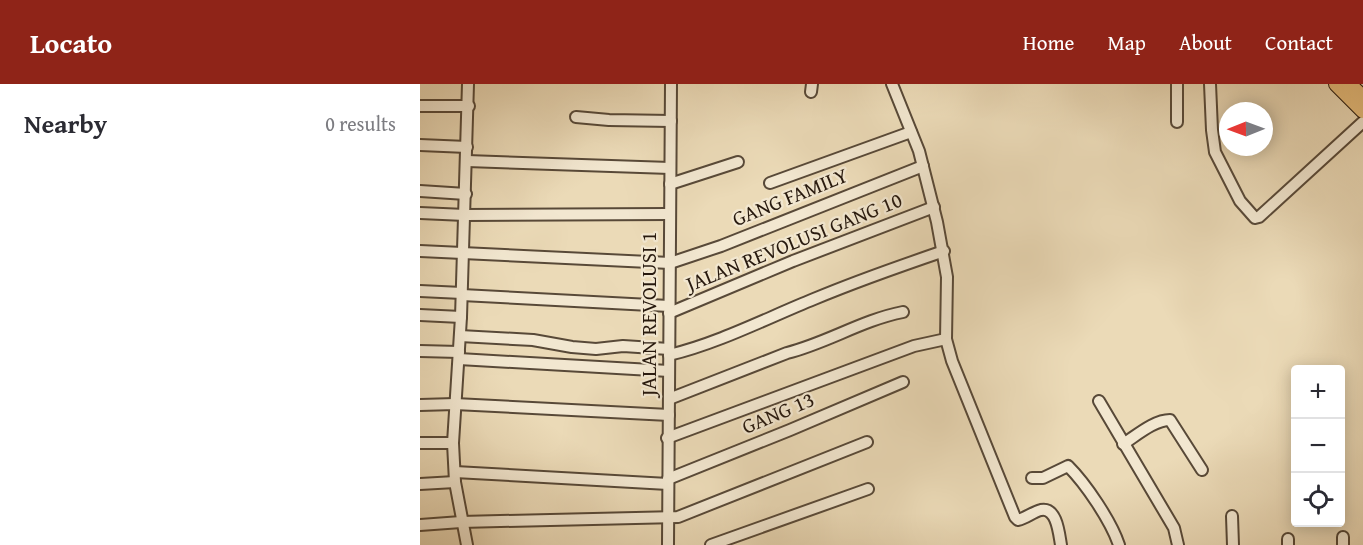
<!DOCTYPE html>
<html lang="en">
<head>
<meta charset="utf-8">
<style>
  body { margin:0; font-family:"Gentium Book Plus",serif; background:#f2f2f3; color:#2b2b33 }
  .controls { position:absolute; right:18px; bottom:18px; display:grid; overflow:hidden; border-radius:6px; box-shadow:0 3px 15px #0003 }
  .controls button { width:54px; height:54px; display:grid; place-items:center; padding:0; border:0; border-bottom:2px solid #e1e1e2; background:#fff; color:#2b2b33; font:30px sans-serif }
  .compass { position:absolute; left:799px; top:18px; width:54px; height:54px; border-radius:50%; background:#fff; box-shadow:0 3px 15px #0003; rotate:269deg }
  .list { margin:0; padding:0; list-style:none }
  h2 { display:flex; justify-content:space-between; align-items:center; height:78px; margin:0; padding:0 24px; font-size:26px }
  h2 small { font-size:20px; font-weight:400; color:#7c7c81 }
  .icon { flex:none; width:33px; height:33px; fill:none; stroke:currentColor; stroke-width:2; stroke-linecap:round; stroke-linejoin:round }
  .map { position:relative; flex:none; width:943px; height:461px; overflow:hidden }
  header { display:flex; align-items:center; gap:36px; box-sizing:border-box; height:84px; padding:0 30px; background:#8f2418; color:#fff }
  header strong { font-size:28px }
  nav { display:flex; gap:33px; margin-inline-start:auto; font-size:21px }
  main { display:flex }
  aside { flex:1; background:#fff }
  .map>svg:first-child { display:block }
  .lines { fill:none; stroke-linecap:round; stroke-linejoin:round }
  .minor-casing { stroke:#584938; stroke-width:14 }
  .major-casing { stroke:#27190e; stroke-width:16 }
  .minor { stroke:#f2e7d0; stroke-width:10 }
  .major { stroke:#e6bd7c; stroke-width:14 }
  .labels { text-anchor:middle; stroke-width:4.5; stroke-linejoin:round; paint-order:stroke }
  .street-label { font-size:21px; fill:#27190e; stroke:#f2e7d0 }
</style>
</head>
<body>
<header>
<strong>Locato</strong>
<nav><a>Home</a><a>Map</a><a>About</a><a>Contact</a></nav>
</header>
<main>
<aside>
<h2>Nearby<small>0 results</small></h2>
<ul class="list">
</ul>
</aside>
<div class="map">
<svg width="943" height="461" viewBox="0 0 943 461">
  <rect width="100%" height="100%" fill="#ebdab7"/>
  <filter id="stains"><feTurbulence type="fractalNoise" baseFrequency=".00333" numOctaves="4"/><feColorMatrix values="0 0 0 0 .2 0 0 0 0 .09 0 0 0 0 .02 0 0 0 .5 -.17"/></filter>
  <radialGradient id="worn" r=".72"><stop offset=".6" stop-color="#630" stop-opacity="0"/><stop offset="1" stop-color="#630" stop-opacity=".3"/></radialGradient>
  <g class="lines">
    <defs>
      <g id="minor">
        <path d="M472 0 499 67 517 138 527 193 526 255 532 277 595 433 598 436C606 434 613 428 621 426 637 423 639 450 641 461"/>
        <polyline points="757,0 757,38"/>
        <polyline points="790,0 792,46 795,68 820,117 835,134 839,133 943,38"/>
        <polyline points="391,8 392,0"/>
        <polyline points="0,22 49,22"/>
        <polyline points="156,33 189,36 251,37"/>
        <polyline points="0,61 47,63"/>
        <polyline points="47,77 250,84"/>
        <polyline points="350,99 491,48"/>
        <polyline points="250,100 318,78"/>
        <polyline points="0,107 46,110"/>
        <polyline points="0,129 45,131 249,130"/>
        <polyline points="0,167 250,179 301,162 503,82"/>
        <polyline points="0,207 42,209"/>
        <polyline points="42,211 249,222"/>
        <polyline points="249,229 373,177 514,123"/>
        <polyline points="0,231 41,233"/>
        <polyline points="40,252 113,256 152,263 176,265 203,262 249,265"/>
        <polyline points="0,267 39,268"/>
        <path d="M249 271C299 259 347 234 394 215 437 197 480 182 524 167"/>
        <polyline points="39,275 249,287"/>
        <path d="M249 315 367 269C407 259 442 236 483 228"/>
        <polyline points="679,317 754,444 758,461"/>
        <polyline points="0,321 35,320 249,331"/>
        <polyline points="247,354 494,262 526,255"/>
        <polyline points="0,359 33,359"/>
        <path d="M703 360C716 352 734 336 750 336L782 386"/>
        <polyline points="35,388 248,400"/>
        <path d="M612 394H623L648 382C666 400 691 437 699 461"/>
        <polyline points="248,395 370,346 483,298"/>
        <polyline points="0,400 35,398"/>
        <polyline points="812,432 813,461"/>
        <polyline points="0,441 41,438 258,433 447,358"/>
        <polyline points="923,453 923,461"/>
        <polyline points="868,455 868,461"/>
        <polyline points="47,461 35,398 33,359 41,233 48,0"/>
        <polyline points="248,461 251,0"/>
        <polyline points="291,461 448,405"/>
      </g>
      <g id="major">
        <polyline points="916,0 943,27"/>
        <polyline points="929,0 943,13"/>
      </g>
    </defs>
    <use href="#minor" class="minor-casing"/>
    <use href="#major" class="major-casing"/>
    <use href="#minor" class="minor"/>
    <use href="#major" class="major"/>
  </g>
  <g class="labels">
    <g class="street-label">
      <text transform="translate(370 113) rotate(-22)" y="7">GANG FAMILY</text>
      <text transform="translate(374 158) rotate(-22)" y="7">JALAN REVOLUSI GANG 10</text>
      <text transform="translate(229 230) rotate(-90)" y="7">JALAN REVOLUSI 1</text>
      <text transform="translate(358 329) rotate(-23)" y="7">GANG 13</text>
    </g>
  </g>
  <rect width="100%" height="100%" filter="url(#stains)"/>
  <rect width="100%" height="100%" fill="url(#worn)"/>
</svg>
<div class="controls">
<button>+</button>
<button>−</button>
<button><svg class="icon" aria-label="locate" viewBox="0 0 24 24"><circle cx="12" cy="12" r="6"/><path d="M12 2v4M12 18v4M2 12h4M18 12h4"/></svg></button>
</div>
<svg class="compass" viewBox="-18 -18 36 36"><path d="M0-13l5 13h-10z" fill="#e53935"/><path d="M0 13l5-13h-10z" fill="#7c7c81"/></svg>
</div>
</main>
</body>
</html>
